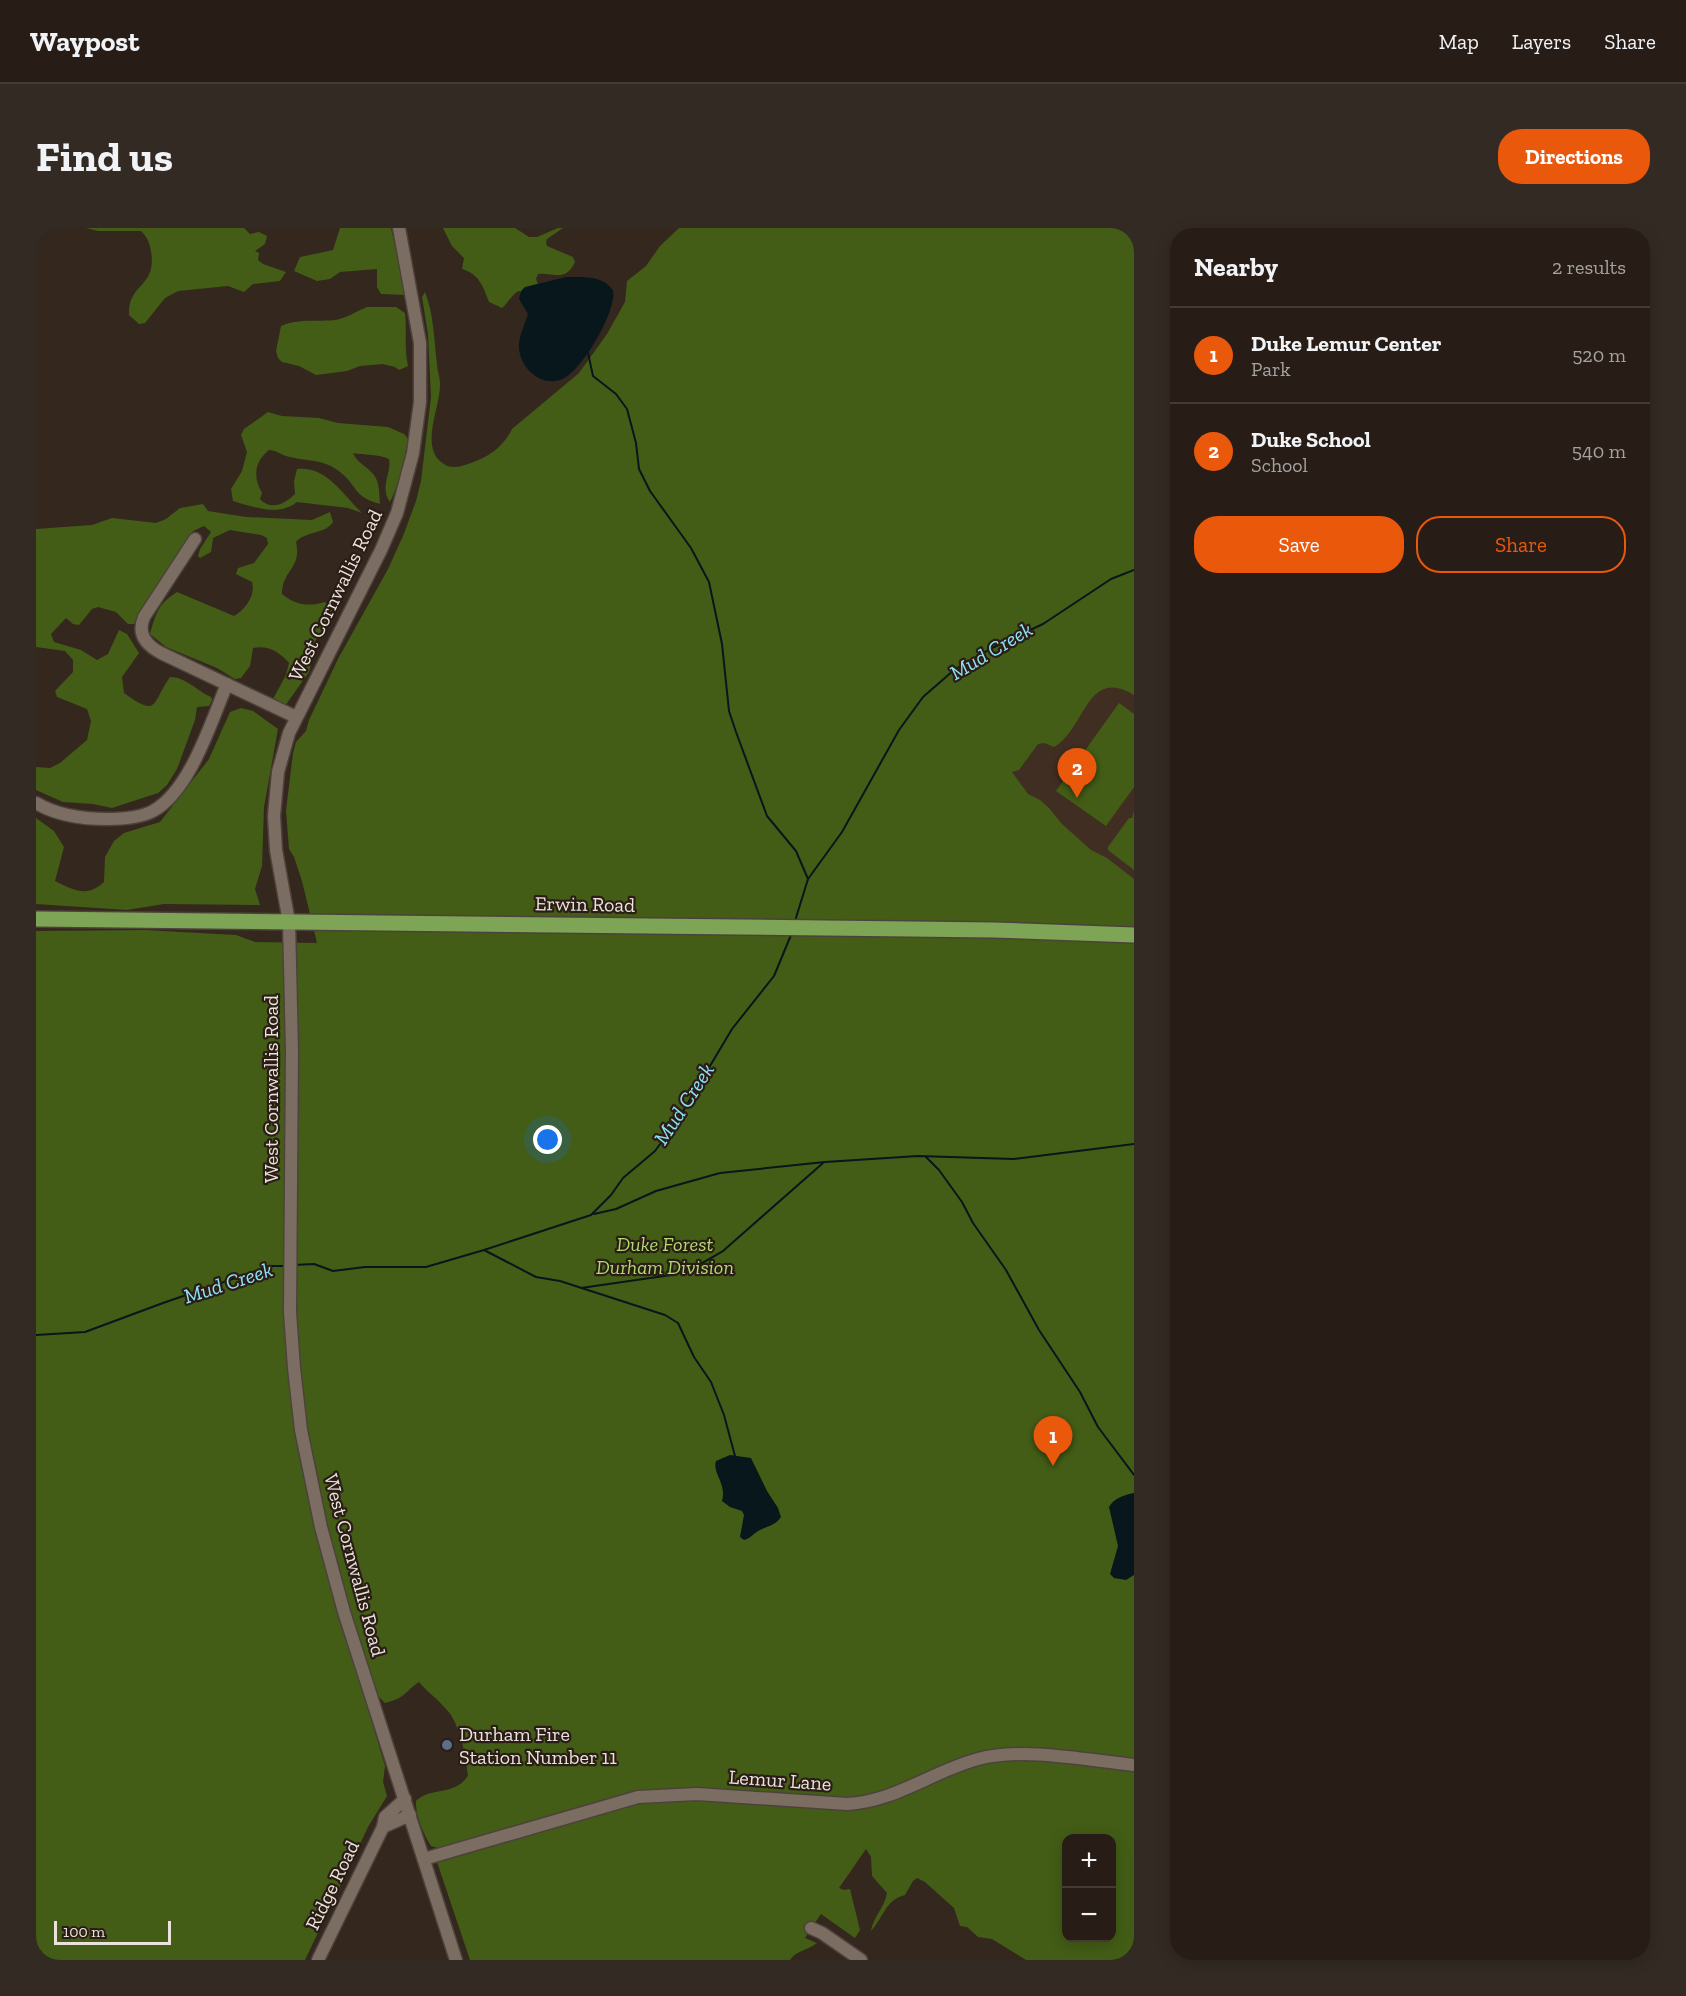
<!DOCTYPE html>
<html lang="en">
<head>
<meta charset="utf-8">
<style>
  body { margin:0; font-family:"Zilla Slab",serif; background:#332a23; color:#f1f3f6 }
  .controls { position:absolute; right:18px; bottom:18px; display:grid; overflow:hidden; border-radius:12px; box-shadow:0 3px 15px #0003 }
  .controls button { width:54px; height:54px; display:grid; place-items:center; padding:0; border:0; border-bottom:2px solid #433b35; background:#271d16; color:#f1f3f6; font:30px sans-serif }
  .scale { position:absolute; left:18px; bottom:15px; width:117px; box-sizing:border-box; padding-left:6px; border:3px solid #ebe2dc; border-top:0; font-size:16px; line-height:21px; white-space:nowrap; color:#ebe2dc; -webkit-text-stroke:4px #2a1d15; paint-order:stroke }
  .you { position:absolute; left:512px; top:912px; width:21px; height:21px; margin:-15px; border:4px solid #fff; border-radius:50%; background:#1a73e8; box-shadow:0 0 0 9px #1a73e833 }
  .badge { display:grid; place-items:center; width:39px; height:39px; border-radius:50%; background:#ea580c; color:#fff; font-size:20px; font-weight:700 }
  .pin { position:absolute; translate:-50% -50px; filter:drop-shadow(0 2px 3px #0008) }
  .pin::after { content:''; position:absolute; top:32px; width:21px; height:18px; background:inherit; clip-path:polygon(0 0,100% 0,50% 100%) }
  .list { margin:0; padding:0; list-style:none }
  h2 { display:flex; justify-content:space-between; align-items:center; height:78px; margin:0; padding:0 24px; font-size:26px }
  h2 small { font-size:20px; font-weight:400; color:#a4a2a1 }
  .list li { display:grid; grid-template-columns:39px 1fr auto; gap:18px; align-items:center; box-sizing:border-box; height:96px; padding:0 24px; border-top:2px solid #433b35 }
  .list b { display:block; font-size:22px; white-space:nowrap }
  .list p { margin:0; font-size:20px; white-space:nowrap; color:#a4a2a1 }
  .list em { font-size:20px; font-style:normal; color:#a4a2a1 }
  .actions { display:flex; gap:12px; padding:18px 24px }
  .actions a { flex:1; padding:14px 0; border:2px solid #ea580c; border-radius:24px; text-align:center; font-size:21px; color:#ea580c }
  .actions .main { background:#ea580c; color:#fff }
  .map { position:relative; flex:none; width:1098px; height:1732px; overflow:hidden; border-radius:24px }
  header { display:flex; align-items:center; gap:36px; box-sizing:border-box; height:84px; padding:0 30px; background:#271d16; border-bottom:2px solid #433b35 }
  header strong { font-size:28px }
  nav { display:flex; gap:33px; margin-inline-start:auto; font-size:21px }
  .intro { display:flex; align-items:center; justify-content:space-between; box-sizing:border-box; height:144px; padding:0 36px }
  h1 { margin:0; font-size:42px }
  .button { padding:15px 27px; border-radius:24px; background:#ea580c; color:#fff; font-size:21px; font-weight:700 }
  main { display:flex; gap:36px; padding:0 36px }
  aside { flex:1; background:#271d16; border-radius:24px; box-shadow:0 3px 15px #0003 }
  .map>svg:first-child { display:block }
  .built { fill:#412e22 }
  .green { fill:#435d16; fill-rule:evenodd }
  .water { fill:#07171b }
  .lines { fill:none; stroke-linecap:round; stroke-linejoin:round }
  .stream { stroke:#07171b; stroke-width:2 }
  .minor-casing { stroke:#4d423b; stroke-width:15 }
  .major-casing { stroke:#4d423b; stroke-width:18 }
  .minor { stroke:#7c6d63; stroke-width:12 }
  .major { stroke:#7ea556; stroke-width:15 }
  .service-dot { fill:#5c6f8a; stroke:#2a1d15; stroke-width:2 }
  .labels { text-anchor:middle; stroke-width:4.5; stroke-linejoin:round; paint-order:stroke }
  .street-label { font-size:20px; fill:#ebe2dc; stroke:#2a1d15 }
  .park-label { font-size:20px; font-style:italic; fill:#afdc6f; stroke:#2a1d15 }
  .poi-label { font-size:20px; fill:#ebe2dc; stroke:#2a1d15; text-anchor:start }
  .water-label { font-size:21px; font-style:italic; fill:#8ee2fa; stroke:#2a1d15 }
</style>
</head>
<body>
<header>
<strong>Waypost</strong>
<nav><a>Map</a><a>Layers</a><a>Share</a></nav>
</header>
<div class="intro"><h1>Find us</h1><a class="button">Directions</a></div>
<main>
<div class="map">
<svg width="1098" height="1732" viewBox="0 0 1098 1732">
  <rect width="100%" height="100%" fill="#34271e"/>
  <polygon class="built" points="1098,311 1098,658 869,482"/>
  <g class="green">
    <path d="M50 0H208L214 6 223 4 231 8 229 16 219 23 223 25 222 32 227 36 250 44 244 53 217 56 208 64 192 58 142 63 129 70 109 95 103 96 93 87C92 54 121 61 115 23 113 14 112 10 105 3H62Z"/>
    <polygon points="304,0 355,0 370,67 345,66 341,59 341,41 304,44 294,51 281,53 258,43 264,29 297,22"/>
    <path d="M407 0H479L493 9H501L522 0H527L511 11 510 14 511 18 537 29 539 34C529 55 518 44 502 46L500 51 504 61 496 67 482 63C475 68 472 75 466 80L453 74C447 58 443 46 426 41L428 30 416 18Z"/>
    <path d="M643 0H1098V467C1050 438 1050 501 1018 519L1008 515 1002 516 983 542 976 544 992 566 1004 572 1013 580 1026 596 1055 622 1071 630 1098 651V1732H990L956 1711 942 1709 931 1699 924 1698 918 1680 889 1654 881 1650 877 1653 869 1667C850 1671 847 1690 835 1703 837 1689 849 1679 851 1665L836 1648 835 1629 830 1621 803 1660 808 1662 814 1661 824 1702 819 1710 785 1686 769 1710 781 1715C773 1722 759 1723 754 1732H434L400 1631 405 1629 402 1620 395 1618C388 1607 379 1587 380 1573 396 1558 417 1569 432 1548 430 1529 424 1495 410 1481 402 1471 391 1464 383 1454 368 1464 370 1470 349 1475L340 1466 330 1474 349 1538 347 1554 351 1568 332 1599 269 1732H0V703L109 702 200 707 219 714 281 715 266 653 258 629 253 621 250 583 257 525 260 514 270 503 273 492 302 431 352 341 367 308 380 273 385 253 395 169 392 106 386 69 389 64C398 87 398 112 401 136 401 142 404 149 404 155 405 178 384 216 405 234 414 242 424 239 435 235 454 228 467 219 476 201L543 145 571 106 589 74 591 53 610 38 624 18ZM1030 1610H1076V1710H1030Z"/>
    <path d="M331 79H360L369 85C371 103 368 120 372 138L363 142 359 139 347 136 324 138 311 143 280 147 263 138 246 134 242 130 240 123 245 98C262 90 281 94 299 92 309 91 321 83 331 79Z"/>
    <path d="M232 184 246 188 283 190 302 195 352 199 368 206 372 211C368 234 364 254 354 274 343 259 356 245 353 231 343 226 328 227 317 225 321 235 331 238 338 247 344 255 343 266 344 276 316 268 323 259 304 244 287 230 270 234 250 228 244 226 240 222 233 222 218 234 217 249 226 265L224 271C235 283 249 276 259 266L258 253 261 241C291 238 307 267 326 285L312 280 261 274C242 289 218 279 197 273L195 261 206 243 211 224 205 207 208 201Z"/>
    <path d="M167 276 172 283 210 289 276 292 294 284 297 294C290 306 269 303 260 314 266 341 246 342 246 366 259 377 273 379 289 374L297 383 296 390 281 409 273 444 249 478 237 471 250 447 253 435C243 424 233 417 217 420L214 438 205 450 199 451 181 440 130 419 114 406C120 385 122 376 141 364L198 388C209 382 220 367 216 354L200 346 202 340 218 335 232 316 231 310 225 307 194 302 177 310 175 324 164 330 162 328 164 321 175 304 168 298 157 303 98 396H92L80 384 62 379 56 381 43 397 37 396 30 390 15 406 18 414 45 422 61 432 72 426 83 402 91 406 103 425 86 449 88 465C123 490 115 476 134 449 150 449 161 463 175 469L176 472 173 478 161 479 159 492 141 541 131 557 122 565 76 580 57 576 27 574 0 562V539L14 540 24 535 51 512 55 493 51 481 21 469 19 463 37 444V432L29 423 0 419V301L56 297 76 290 120 295 130 291 144 280Z"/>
    <polygon points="1083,475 1098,486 1098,559 1070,598 1020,563"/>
    <path d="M205 480 217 483 242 501 228 579 226 638 219 661 224 677 128 676 91 682 0 676V590L18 603 28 619 19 653C37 662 51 670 68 654L69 629 78 613 88 605 124 594 173 531 194 484Z"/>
    <polygon points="1098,583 1098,642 1072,622 1072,619 1093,590 1096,590"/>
  </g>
  <g class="water">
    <path d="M530 49C547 49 566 47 577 62 581 83 548 138 530 149 508 163 482 140 483 117 483 108 489 96 492 86L483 71 485 63 489 59Z"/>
    <path d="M694 1227 715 1230 731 1263 742 1280 745 1289C739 1298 731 1298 722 1303 716 1307 715 1310 708 1312L704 1309 708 1287 706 1283 694 1279 686 1273C691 1255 676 1246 680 1233Z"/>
    <path d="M1098 1265V1347L1090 1352 1078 1350 1074 1346 1082 1318 1073 1279C1078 1270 1088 1267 1098 1265Z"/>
  </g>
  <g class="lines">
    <g class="stream">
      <polyline points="1090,0 1098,4"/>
      <polyline points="552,125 557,148 580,166 591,181 600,215 603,241 614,263 655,320 673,354 686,416 693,483 700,504 731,588 760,623 772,651"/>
      <polyline points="759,693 772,651 806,604 863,502 887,469 918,442 956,420 1007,396 1075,351 1098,342"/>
      <polyline points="890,929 903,942 926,974 937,995 970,1042 1003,1102 1044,1164 1062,1199 1098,1247"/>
      <polyline points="558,986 580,981 620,963 684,945 789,934 882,928 978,931 1098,916"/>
      <polyline points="448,1022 500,1049 524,1053 629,1087 642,1095 658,1129 675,1154 688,1187 699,1228"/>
      <polyline points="257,1037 278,1036 297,1043 329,1039 390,1039 448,1022 555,987 575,967 587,950 619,923 643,890 696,801 738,748 755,707"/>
      <path d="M545 1060 635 1047C654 1043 670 1033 687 1023L787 935"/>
      <polyline points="0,1107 49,1104 127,1075 234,1038 249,1038"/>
    </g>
    <defs>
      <g id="minor">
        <polyline points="363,0 384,115 384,174 377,225 361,285 345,322 253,505 242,544 238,588 240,622 253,694 256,823 254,1084 258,1140 265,1202 285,1299 308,1384 420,1732"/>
        <path d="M159 311 108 389C101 406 110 417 125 425L260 489"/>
        <path d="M0 575C22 588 46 591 71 591 86 591 104 590 117 583 154 563 175 494 191 456"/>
        <polyline points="347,1599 374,1587"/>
        <path d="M388 1631 602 1569 661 1566 811 1576C858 1574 897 1543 942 1531 988 1519 1050 1532 1098 1537"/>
        <polyline points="775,1700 786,1705 825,1732"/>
        <polyline points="282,1732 347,1599 349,1589 369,1571"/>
      </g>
      <polyline id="major" points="0,691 958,702 1098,707"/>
    </defs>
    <use href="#minor" class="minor-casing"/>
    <use href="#major" class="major-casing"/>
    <use href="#minor" class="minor"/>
    <use href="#major" class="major"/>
  </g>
  <circle class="service-dot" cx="411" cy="1517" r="6"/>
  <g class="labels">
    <g class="street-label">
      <text transform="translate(299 367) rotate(-64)" y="7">West Cornwallis Road</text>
      <text transform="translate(549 676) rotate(1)" y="7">Erwin Road</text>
      <text transform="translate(235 861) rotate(-90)" y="7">West Cornwallis Road</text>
      <text transform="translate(319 1337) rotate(75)" y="7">West Cornwallis Road</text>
      <text transform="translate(744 1552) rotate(4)" y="7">Lemur Lane</text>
      <text transform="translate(296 1657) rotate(-64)" y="7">Ridge Road</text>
    </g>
    <g class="park-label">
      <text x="629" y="1023">Duke Forest<tspan x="629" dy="23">Durham Division</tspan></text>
    </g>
    <g class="poi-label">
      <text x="423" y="1513">Durham Fire<tspan x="423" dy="23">Station Number 11</tspan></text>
    </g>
    <g class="water-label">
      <text transform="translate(955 423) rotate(-31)" y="7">Mud Creek</text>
      <text transform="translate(648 876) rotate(-57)" y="7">Mud Creek</text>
      <text transform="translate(192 1055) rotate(-18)" y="7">Mud Creek</text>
    </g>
  </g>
</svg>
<div class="controls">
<button>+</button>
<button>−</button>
</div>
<div class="scale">100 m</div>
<div class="you"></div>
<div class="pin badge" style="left:1017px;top:1238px">1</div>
<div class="pin badge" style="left:1041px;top:570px">2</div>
</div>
<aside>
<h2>Nearby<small>2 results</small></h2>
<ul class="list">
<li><span class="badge">1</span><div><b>Duke Lemur Center</b><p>Park</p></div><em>520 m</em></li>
<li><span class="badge">2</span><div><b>Duke School</b><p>School</p></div><em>540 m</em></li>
</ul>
<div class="actions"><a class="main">Save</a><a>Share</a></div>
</aside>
</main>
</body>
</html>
